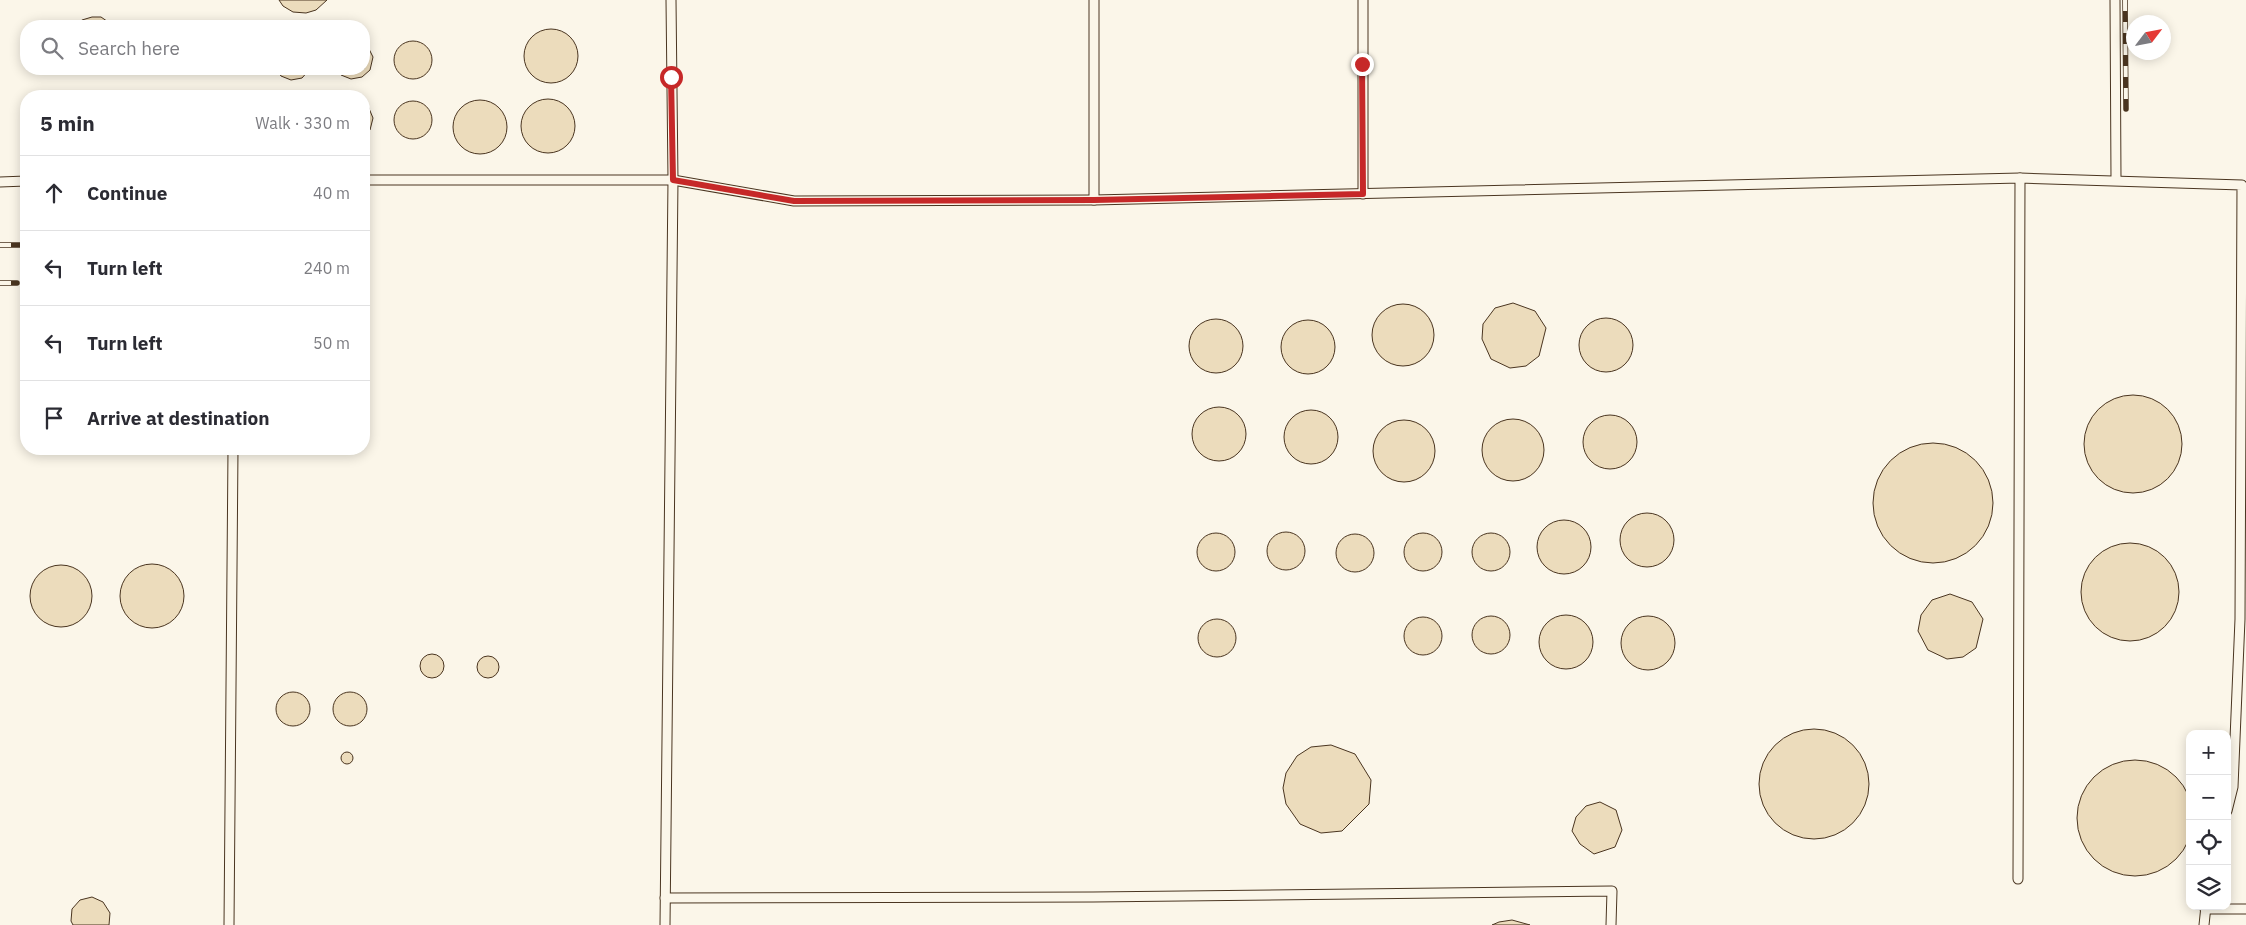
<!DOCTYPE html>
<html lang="en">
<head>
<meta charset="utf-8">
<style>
  body { margin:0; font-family:"IBM Plex Sans",sans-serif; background:#f2f2f3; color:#2b2b33 }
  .controls { position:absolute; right:15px; bottom:15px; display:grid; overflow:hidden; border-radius:10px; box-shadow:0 2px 12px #0003 }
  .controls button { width:45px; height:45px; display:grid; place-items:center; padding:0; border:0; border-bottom:1px solid #e1e1e2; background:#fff; color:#2b2b33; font:25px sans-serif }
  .compass { position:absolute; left:2126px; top:15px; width:45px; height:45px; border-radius:50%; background:#fff; box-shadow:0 2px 12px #0003; rotate:58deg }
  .stop { position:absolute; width:15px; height:15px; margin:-11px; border:4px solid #c62828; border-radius:50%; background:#fff }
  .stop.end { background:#c62828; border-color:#fff; box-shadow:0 1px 5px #0008 }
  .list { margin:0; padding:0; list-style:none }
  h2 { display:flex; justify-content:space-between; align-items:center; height:65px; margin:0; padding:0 20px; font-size:21px }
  h2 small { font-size:16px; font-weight:400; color:#7c7c81 }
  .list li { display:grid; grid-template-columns:32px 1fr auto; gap:15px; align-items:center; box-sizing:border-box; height:75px; padding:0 20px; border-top:1px solid #e1e1e2 }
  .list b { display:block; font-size:19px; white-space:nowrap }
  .list em { font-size:16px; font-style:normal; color:#7c7c81 }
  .icon { flex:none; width:28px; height:28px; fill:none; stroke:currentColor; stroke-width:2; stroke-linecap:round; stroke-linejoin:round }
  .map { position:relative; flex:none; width:2246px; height:925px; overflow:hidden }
  .search { position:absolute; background:#fff; box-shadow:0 2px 12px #0003; left:20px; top:20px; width:350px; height:55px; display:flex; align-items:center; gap:12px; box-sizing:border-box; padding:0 18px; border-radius:20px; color:#7c7c81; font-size:19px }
  .panel { position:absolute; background:#fff; box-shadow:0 2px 12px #0003; left:20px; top:90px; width:350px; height:365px; border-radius:20px }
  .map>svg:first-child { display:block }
  .building { fill:#ecdcbc; stroke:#4a3520 }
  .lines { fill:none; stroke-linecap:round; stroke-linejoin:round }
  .lane-casing { stroke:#4a3520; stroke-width:11 }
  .lane { stroke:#fbf6e9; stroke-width:9 }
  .rail-casing { stroke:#4a3520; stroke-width:5.5 }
  .rail { stroke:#fbf6e9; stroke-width:4; stroke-dasharray:11; stroke-linecap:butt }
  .route { stroke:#c62828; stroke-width:6 }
</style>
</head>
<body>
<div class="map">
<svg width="2246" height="925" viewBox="0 0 2246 925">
  <rect width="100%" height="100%" fill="#fbf6e9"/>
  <g class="building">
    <polygon points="279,0 327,0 316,10 306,13 293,12 283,6"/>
    <polygon points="92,17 101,17 114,26 75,26 82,20"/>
    <circle cx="551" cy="56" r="27"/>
    <circle cx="413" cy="60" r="19"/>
    <polygon points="364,44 367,45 373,57 370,70 362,77 351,79 341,75 337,69 364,69"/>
    <polygon points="81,69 109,69 98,73 85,71"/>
    <polygon points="276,69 310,69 302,78 291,80 281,76"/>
    <circle cx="548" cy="126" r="27"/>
    <circle cx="480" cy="127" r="27"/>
    <circle cx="413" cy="120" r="19"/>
    <polygon points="364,104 368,106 373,118 370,130 364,136"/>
    <polygon points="1513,303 1535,311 1546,328 1539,356 1526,366 1510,368 1491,359 1482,339 1483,324 1495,308"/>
    <circle cx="1403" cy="335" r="31"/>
    <circle cx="1606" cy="345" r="27"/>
    <circle cx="1216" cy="346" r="27"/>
    <circle cx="1308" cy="347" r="27"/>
    <circle cx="2133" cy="444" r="49"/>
    <circle cx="1219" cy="434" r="27"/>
    <circle cx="1311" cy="437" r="27"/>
    <circle cx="1610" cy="442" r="27"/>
    <circle cx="1513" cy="450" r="31"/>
    <circle cx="1404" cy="451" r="31"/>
    <circle cx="1933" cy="503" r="60"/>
    <circle cx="1647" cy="540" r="27"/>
    <circle cx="1564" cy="547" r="27"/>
    <circle cx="1286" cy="551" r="19"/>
    <circle cx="1216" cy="552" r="19"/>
    <circle cx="1423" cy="552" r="19"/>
    <circle cx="1491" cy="552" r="19"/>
    <circle cx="1355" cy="553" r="19"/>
    <circle cx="2130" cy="592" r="49"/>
    <circle cx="152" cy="596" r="32"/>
    <circle cx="61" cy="596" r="31"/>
    <polygon points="1950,594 1972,602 1983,619 1976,648 1963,657 1947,659 1928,650 1918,631 1921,615 1932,600"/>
    <circle cx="1566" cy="642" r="27"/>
    <circle cx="1491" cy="635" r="19"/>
    <circle cx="1648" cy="643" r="27"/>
    <circle cx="1423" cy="636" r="19"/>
    <circle cx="1217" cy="638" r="19"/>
    <circle cx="432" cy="666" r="12"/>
    <circle cx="488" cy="667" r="11"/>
    <circle cx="293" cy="709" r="17"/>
    <circle cx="350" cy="709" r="17"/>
    <circle cx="1814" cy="784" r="55"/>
    <polygon points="1331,745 1355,754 1371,780 1369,804 1342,831 1321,833 1300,824 1286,804 1283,788 1286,773 1297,756 1311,747"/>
    <circle cx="347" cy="758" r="6"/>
    <circle cx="2135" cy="818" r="58"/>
    <polygon points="1600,802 1616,810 1622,830 1615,847 1594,854 1580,844 1572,831 1576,817 1586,806"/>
    <polygon points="92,897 103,902 110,913 109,925 73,925 71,921 72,909 80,900"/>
    <polygon points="1512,920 1530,925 1492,925 1499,922"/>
  </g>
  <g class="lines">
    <defs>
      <g id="lane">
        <polyline points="1094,0 1094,200"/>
        <polyline points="1363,0 1363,194"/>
        <polyline points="2115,0 2116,180"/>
        <polyline points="364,180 673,180 794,201 1094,200 2020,178 2242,185 2240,619 2233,787 2227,811"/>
        <polyline points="0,182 26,181"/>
        <polyline points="2018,879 2020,178"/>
        <polyline points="665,898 1093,897 1612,891 1611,925"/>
        <polyline points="2205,909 2246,909"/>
        <polyline points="229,925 233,449"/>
        <polyline points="665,925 673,180 671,0"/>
        <polyline points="2204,925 2206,906"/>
      </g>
    </defs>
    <use href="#lane" class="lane-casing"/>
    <use href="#lane" class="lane"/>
    <defs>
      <g id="rail">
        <polyline points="2125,0 2126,109"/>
        <polyline points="0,245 26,245"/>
        <polyline points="0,283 17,283"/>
      </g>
    </defs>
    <use href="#rail" class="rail-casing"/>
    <use href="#rail" class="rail"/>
  </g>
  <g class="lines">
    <polyline class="route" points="671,77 673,180 794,201 1094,200 1363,194 1362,64"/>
  </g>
</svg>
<div class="controls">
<button>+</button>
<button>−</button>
<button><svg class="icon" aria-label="locate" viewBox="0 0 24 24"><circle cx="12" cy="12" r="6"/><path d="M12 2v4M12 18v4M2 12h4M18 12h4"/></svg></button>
<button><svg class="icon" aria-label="layers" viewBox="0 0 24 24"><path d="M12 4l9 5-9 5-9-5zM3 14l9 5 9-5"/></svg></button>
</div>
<svg class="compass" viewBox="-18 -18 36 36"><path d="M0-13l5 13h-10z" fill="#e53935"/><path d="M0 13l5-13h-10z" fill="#7c7c81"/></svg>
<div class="stop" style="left:671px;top:77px"></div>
<div class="stop end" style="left:1362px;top:64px"></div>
<div class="search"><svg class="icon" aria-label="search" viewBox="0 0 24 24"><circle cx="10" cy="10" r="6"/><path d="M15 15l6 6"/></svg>Search here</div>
<section class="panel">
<h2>5 min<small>Walk · 330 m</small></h2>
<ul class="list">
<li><svg class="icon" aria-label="ahead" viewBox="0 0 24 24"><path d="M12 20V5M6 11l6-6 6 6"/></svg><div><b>Continue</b></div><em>40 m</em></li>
<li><svg class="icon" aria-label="left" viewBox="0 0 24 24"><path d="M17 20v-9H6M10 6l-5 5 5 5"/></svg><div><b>Turn left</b></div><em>240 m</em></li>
<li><svg class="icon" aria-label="left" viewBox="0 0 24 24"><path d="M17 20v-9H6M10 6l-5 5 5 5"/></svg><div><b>Turn left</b></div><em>50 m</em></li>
<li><svg class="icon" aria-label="arrive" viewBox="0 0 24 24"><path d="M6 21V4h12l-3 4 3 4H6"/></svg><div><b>Arrive at destination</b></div></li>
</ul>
</section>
</div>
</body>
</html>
